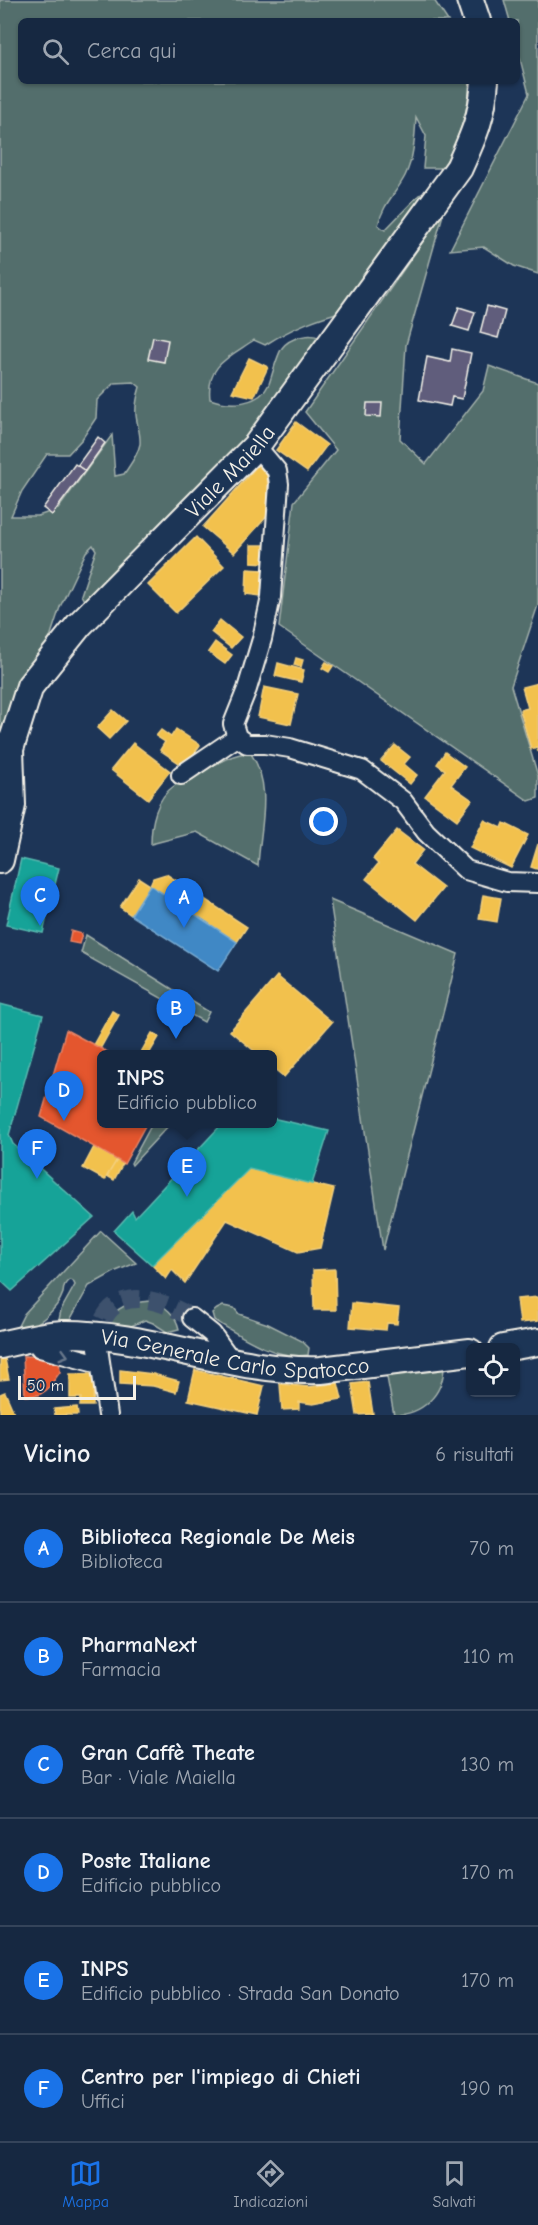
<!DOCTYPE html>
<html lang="it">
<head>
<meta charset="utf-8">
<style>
  body { margin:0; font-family:"Comic Neue",sans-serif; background:#23344c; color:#f1f3f6 }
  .controls { position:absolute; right:18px; bottom:18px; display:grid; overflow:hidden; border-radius:9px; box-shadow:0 2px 4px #0004 }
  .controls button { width:54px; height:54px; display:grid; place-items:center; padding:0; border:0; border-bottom:2px solid #35445a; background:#162841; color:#f1f3f6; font:30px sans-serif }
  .scale { position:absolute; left:18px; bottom:15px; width:118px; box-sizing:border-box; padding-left:6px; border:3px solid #f4f1e8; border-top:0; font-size:16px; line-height:21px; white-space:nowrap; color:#f4f1e8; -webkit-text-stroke:4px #1d3557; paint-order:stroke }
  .you { position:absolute; left:324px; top:822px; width:21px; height:21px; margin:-15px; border:4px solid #fff; border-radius:50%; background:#1a73e8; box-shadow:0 0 0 9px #1a73e833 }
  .badge { display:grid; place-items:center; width:39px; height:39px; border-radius:50%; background:#1a73e8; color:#fff; font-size:20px; font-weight:700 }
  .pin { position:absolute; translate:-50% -50px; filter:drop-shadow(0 2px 3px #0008) }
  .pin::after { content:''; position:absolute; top:32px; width:21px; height:18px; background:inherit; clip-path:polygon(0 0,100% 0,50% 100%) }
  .popup { position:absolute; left:97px; top:1050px; width:180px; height:78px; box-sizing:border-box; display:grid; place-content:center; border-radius:9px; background:#162841; filter:drop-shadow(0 2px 4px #0005); font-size:20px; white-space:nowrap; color:#9ea6b1 }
  .popup b { font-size:22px; color:#f1f3f6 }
  .popup::after { content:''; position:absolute; left:50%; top:100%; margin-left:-12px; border:12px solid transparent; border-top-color:#162841 }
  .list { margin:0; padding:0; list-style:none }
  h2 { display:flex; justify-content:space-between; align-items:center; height:78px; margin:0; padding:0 24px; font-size:26px }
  h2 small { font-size:20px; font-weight:400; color:#9ea6b1 }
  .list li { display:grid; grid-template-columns:39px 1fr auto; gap:18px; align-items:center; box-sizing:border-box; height:108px; padding:0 24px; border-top:2px solid #35445a }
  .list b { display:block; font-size:22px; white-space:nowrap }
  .list p { margin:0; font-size:20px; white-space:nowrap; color:#9ea6b1 }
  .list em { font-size:20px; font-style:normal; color:#9ea6b1 }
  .icon { flex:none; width:33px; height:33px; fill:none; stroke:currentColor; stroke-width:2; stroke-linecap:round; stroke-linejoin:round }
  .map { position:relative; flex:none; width:538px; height:1415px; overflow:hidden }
  .search { position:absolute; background:#162841; box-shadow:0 2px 4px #0004; left:18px; right:18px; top:18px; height:66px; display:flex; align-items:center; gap:15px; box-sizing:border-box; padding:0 21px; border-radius:9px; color:#9ea6b1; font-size:22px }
  .sheet { height:726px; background:#162841 }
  nav { display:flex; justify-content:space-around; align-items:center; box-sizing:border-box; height:84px; border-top:2px solid #35445a; background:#162841; font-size:16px; color:#9ea6b1 }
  nav a { display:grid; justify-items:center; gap:3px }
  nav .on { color:#1a73e8 }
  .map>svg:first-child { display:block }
  .green { fill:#526e6c; stroke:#a3b0aa; stroke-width:1.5; fill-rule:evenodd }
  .homes { fill:#f2c14e; stroke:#f3cf7c; stroke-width:1.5 }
  .shops { fill:#e4572e; stroke:#e98566; stroke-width:1.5 }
  .schools { fill:#3f88c5; stroke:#75a8d0; stroke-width:1.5 }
  .public { fill:#17a398; stroke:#59bab0; stroke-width:1.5 }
  .building { fill:#605d7b; stroke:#f4f1e8; stroke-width:1.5 }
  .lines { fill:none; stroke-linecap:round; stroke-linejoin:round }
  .street-tunnel { stroke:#3d516d; stroke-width:18; stroke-dasharray:18 9; stroke-linecap:butt }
  .street-casing { stroke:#f4f1e8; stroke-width:22 }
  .secondary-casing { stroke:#f4f1e8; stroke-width:30 }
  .street { stroke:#1d3557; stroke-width:18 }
  .secondary { stroke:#1d3557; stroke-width:26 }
  .oneway { stroke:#68778a }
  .labels { text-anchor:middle; stroke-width:6; stroke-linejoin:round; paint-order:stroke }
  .street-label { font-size:22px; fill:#f4f1e8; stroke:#1d3557 }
</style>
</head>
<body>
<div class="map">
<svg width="538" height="1415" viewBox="0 0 538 1415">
  <rect width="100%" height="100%" fill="#1d3557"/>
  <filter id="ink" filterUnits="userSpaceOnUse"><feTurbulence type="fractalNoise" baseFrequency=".0167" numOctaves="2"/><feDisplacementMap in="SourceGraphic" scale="12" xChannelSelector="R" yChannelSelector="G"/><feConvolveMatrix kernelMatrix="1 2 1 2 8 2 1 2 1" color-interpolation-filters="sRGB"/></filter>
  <g filter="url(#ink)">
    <g class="green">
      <path d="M0 0H434L448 21H21V81H469C471 107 456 147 442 168H423L426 136 416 117C415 136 414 158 405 176 395 195 383 204 378 225L385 230 419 195 432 191 350 309C317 318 293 327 265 345L254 340C229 357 206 365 210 399 229 406 259 406 269 384 272 376 277 355 282 348 289 338 310 332 320 338L290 393 86 604 81 595 96 550 93 545 86 552 60 607 0 790ZM134 382 140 387C137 397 135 405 136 415 137 425 141 434 140 444 138 455 130 465 124 474L115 476 112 435 58 509 38 516H11L22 491 47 454H68L82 439 96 418 97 400 114 383Z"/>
      <polygon points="504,0 538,0 538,274 514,266 484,247 450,250 529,94 517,47 517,21 510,21"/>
      <polygon points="444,211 406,345 400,439 426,464 483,391 489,366 538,383 538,605 511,686 538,776 538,798 529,801 279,627 294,502 336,450 305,412"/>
      <path d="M250 752C274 787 260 826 258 866L197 832 151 844C151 824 156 798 174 786 183 780 193 776 203 771 222 761 228 756 250 752Z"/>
      <polygon points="330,900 458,954 383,1250"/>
      <polygon points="86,935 209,1012 204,1022 81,953"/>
      <polygon points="152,1124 170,1124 132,1165 131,1163"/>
      <path d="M101 1231 136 1263 116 1271 89 1286 70 1320 64 1321 59 1320 61 1310 75 1285 73 1281 69 1280C63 1285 64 1287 63 1293 58 1308 34 1333 18 1326L24 1314Z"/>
      <path d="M151 1301C165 1305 176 1315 179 1329L167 1332 153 1323 145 1320 124 1329 109 1326C113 1305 132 1302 151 1301Z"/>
      <path d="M223 1306 234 1308 239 1314 268 1324 302 1341 309 1348 308 1355C275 1360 241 1336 214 1320L212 1313 217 1309Z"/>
      <path d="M444 1367C443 1395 422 1415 394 1415L386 1372Z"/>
    </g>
    <g class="homes">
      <polygon points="249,358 268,367 254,397 232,392"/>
      <polygon points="296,422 327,445 307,472 276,450"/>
      <polygon points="258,465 267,475 269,514 234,553 203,527"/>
      <polygon points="196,537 224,566 176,613 148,585"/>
      <polygon points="251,545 267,545 266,563 251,562"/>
      <polygon points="247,569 263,570 261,596 246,594"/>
      <polygon points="220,620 241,637 231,648 211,632"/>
      <polygon points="215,642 232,655 225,664 208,652"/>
      <polygon points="296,658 303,660 301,667 294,665"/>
      <polygon points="326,662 333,666 329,672 322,668"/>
      <polygon points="278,663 304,670 301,682 275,676"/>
      <polygon points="538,683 538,752 537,747 531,749 520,710 528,708 522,687"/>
      <polygon points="264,687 298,694 291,724 258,717"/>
      <polygon points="113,710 126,721 109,739 97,728"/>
      <polygon points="176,729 200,745 185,767 160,750 165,742 156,736 161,730 171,737"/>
      <polygon points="133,743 170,771 148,799 111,770"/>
      <polygon points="395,745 410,757 404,764 417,775 410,784 381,761"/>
      <polygon points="445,752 465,767 451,785 472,800 457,820 425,796 445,770 437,764"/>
      <polygon points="484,820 502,828 504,823 528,835 511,868 470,848"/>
      <polygon points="397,830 423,850 412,864 443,888 417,920 366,879 378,864 373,859"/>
      <polygon points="538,844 538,867 537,869 531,867"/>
      <polygon points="166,874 247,927 237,942 150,885 153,878"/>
      <polygon points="139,878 150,885 131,915 120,907"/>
      <polygon points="483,895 501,898 497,922 479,919"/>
      <polygon points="277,976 332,1022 284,1077 272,1067 272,1054 258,1054 230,1031"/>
      <polygon points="112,1011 119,1015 100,1049 93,1045"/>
      <polygon points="152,1033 159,1037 149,1054 140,1054"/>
      <polygon points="94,1147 117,1160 105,1180 83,1168"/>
      <polygon points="117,1160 123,1163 114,1180 107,1176"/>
      <polygon points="249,1169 334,1189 320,1248 298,1252 227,1220 185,1283 172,1270 166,1279 152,1265"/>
      <polygon points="335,1269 336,1310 314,1310 313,1270"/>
      <polygon points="538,1297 538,1321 520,1323 517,1299"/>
      <polygon points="352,1303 399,1308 397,1324 387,1323 386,1330 350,1327"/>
      <polygon points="5,1359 9,1379 0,1380 0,1360"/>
      <polygon points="120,1370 153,1374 179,1381 176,1392 153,1386 120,1384"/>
      <polygon points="195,1370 264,1386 257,1415 188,1400"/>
      <polygon points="70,1374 94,1374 93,1406 80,1406 81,1398 70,1398"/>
      <polygon points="368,1382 373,1414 357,1415 352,1384"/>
      <polygon points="338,1383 342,1399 313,1404 299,1402 299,1409 282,1410 280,1384 309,1387"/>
      <polygon points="5,1392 15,1415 0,1415 0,1394"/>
      <polygon points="77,1407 78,1415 55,1415 54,1409"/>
    </g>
    <g class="shops">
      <polygon points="71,931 82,934 79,944 69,942"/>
      <polygon points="66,1030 111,1054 102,1054 102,1124 146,1124 124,1164 41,1117"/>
      <polygon points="23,1356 59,1357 60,1372 48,1389 39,1395 25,1396"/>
    </g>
    <polygon class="schools" points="150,885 237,942 218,971 131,915"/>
    <g class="public">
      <polygon points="21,859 59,868 43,933 6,925"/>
      <polygon points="0,1004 43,1015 9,1135 13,1144 94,1217 12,1291 0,1280"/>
      <polygon points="272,1118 329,1131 312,1184 249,1169 152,1265 114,1231 132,1211 135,1217 222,1124 272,1124"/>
    </g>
    <g class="building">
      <polygon points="487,306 505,311 498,338 480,333"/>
      <polygon points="459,307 475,312 469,331 452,326"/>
      <polygon points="153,337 168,340 164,362 148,359"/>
      <polygon points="452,349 471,353 462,399 452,397 450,406 419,400 427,357 450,362"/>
      <polygon points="367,403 382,403 381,417 366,416"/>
      <polygon points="98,437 105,443 85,471 77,466"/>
      <polygon points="75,464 85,471 52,515 43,508"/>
    </g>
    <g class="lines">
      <path class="street-tunnel" d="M98 1346C100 1283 154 1294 192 1318"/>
      <defs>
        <g id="street">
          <polyline points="256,446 277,471 279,484 271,597 262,639 247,689 233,724 237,737 247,744 265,744 290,748 362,770 403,801 426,832 466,870 507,882 538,883"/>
          <polyline points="181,775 237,737"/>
          <polyline points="192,1318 212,1334 231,1360"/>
          <polyline points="34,1337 40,1348 99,1364"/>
          <polyline points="98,1348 108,1415"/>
        </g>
        <g id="secondary">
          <polyline points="470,0 477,21"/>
          <path id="s1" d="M0 860 12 805 10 749 30 686 79 625 256 446 459 168C474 135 482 118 485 81"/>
          <path id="s2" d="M0 1345C21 1340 42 1335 63 1334 150 1333 233 1373 321 1370L470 1352"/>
          <polyline points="503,1348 538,1342"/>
        </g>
      </defs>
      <use href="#street" class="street-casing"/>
      <use href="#secondary" class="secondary-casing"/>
      <use href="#street" class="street"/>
      <use href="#secondary" class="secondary"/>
    </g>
    <defs><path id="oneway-chevron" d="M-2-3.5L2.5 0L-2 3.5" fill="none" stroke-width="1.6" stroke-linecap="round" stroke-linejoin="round" transform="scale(1.5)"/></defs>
    <use class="oneway" href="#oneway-chevron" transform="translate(64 1355) rotate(16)"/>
  </g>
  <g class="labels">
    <g class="street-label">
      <text dy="8" stroke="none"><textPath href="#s1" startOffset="472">Viale Maiella</textPath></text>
      <text dy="8" stroke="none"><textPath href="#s2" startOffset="238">Via Generale Carlo Spatocco</textPath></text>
    </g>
  </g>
</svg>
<div class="controls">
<button><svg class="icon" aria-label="locate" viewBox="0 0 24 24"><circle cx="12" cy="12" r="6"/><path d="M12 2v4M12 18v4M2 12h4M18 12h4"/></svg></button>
</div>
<div class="scale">50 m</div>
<div class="you"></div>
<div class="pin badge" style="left:184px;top:928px">A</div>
<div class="pin badge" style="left:176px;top:1039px">B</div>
<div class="pin badge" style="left:40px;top:926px">C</div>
<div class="pin badge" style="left:64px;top:1121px">D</div>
<div class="pin badge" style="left:187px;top:1197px">E</div>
<div class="popup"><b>INPS</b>Edificio pubblico</div>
<div class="pin badge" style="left:37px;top:1179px">F</div>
<div class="search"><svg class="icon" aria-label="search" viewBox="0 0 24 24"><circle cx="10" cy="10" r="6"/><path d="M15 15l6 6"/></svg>Cerca qui</div>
</div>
<section class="sheet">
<h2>Vicino<small>6 risultati</small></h2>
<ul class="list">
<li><span class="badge">A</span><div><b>Biblioteca Regionale De Meis</b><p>Biblioteca</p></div><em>70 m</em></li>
<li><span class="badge">B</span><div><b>PharmaNext</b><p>Farmacia</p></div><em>110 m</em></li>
<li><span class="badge">C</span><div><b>Gran Caffè Theate</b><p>Bar · Viale Maiella</p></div><em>130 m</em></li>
<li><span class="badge">D</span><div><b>Poste Italiane</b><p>Edificio pubblico</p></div><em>170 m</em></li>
<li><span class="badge">E</span><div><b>INPS</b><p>Edificio pubblico · Strada San Donato</p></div><em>170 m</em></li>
<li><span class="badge">F</span><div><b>Centro per l'impiego di Chieti</b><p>Uffici</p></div><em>190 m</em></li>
</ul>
</section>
<nav>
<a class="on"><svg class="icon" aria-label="map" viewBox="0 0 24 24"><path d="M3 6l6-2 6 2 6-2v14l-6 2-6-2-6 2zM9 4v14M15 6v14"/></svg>Mappa</a>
<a><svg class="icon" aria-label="directions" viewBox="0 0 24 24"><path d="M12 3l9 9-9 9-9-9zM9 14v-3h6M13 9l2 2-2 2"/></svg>Indicazioni</a>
<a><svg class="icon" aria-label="saved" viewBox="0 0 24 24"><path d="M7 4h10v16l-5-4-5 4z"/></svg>Salvati</a>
</nav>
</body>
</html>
